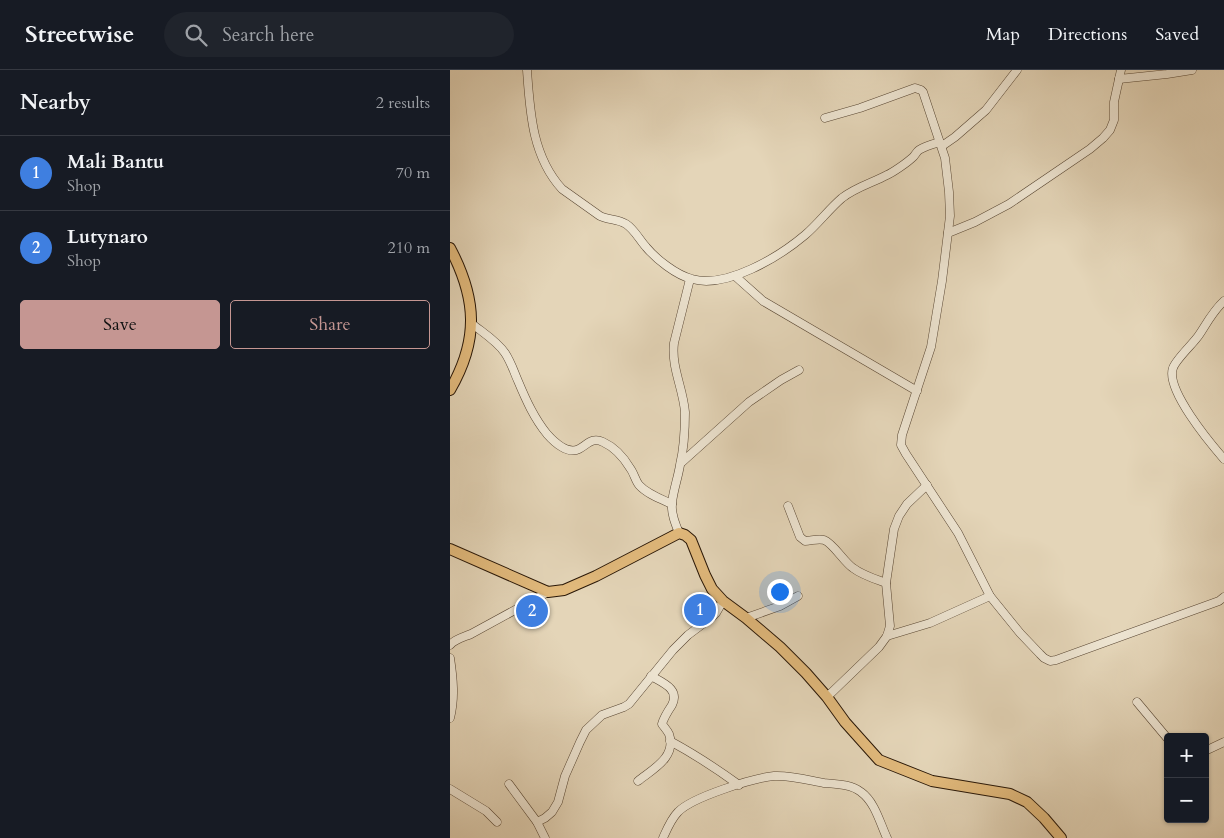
<!DOCTYPE html>
<html lang="en">
<head>
<meta charset="utf-8">
<style>
  body { margin:0; font-family:Cardo,serif; background:#20242c; color:#f1f3f6 }
  .controls { position:absolute; right:15px; bottom:15px; display:grid; overflow:hidden; border-radius:5px; box-shadow:0 1px 4px #0004 }
  .controls button { width:45px; height:45px; display:grid; place-items:center; padding:0; border:0; border-bottom:1px solid #363941; background:#171b24; color:#f1f3f6; font:25px sans-serif }
  .you { position:absolute; left:329px; top:521px; width:18px; height:18px; margin:-12px; border:4px solid #fff; border-radius:50%; background:#1a73e8; box-shadow:0 0 0 8px #1a73e833 }
  .badge { display:grid; place-items:center; width:32px; height:32px; border-radius:50%; background:#c59692; color:#fff; font-size:16px; font-weight:700 }
  .pin { position:absolute; translate:-50% -50%; border:2px solid #fff; box-shadow:0 1px 5px #0006 }
  .list { margin:0; padding:0; list-style:none }
  h2 { display:flex; justify-content:space-between; align-items:center; height:65px; margin:0; padding:0 20px; font-size:21px }
  h2 small { font-size:16px; font-weight:400; color:#9ea1a6 }
  .list li { display:grid; grid-template-columns:32px 1fr auto; gap:15px; align-items:center; box-sizing:border-box; height:75px; padding:0 20px; border-top:1px solid #363941 }
  .list b { display:block; font-size:19px; white-space:nowrap }
  .list p { margin:0; font-size:16px; white-space:nowrap; color:#9ea1a6 }
  .list em { font-size:16px; font-style:normal; color:#9ea1a6 }
  .actions { display:flex; gap:10px; padding:15px 20px }
  .actions a { flex:1; padding:11px 0; border:1px solid #c59692; border-radius:5px; text-align:center; font-size:18px; color:#c59692 }
  .actions .main { background:#c59692; color:#111 }
  .icon { flex:none; width:28px; height:28px; fill:none; stroke:currentColor; stroke-width:2; stroke-linecap:round; stroke-linejoin:round }
  .map { position:relative; flex:none; width:774px; height:768px; overflow:hidden }
  header { display:flex; align-items:center; gap:30px; box-sizing:border-box; height:70px; padding:0 25px; background:#171b24; border-bottom:1px solid #363941 }
  header strong { font-size:24px }
  nav { display:flex; gap:28px; margin-inline-start:auto; font-size:18px }
  .search { width:350px; height:45px; background:#20242c; display:flex; align-items:center; gap:12px; box-sizing:border-box; padding:0 18px; border-radius:28px; color:#9ea1a6; font-size:19px }
  main { display:flex }
  aside { flex:1; background:#171b24 }
  .map>svg:first-child { display:block }
  .lines { fill:none; stroke-linecap:round; stroke-linejoin:round }
  .minor-casing { stroke:#584633; stroke-width:9 }
  .major-casing { stroke:#291707; stroke-width:12 }
  .minor { stroke:#ede4d1; stroke-width:8 }
  .major { stroke:#e2ba7c; stroke-width:10 }
</style>
</head>
<body>
<header>
<strong>Streetwise</strong>
<div class="search"><svg class="icon" aria-label="search" viewBox="0 0 24 24"><circle cx="10" cy="10" r="6"/><path d="M15 15l6 6"/></svg>Search here</div>
<nav><a>Map</a><a>Directions</a><a>Saved</a></nav>
</header>
<main>
<aside>
<h2>Nearby<small>2 results</small></h2>
<ul class="list">
<li><span class="badge" style="background:#3f7fe0">1</span><div><b>Mali Bantu</b><p>Shop</p></div><em>70 m</em></li>
<li><span class="badge" style="background:#3f7fe0">2</span><div><b>Lutynaro</b><p>Shop</p></div><em>210 m</em></li>
</ul>
<div class="actions"><a class="main">Save</a><a>Share</a></div>
</aside>
<div class="map">
<svg width="774" height="768" viewBox="0 0 774 768">
  <rect width="100%" height="100%" fill="#e4d5b8"/>
  <filter id="stains"><feTurbulence type="fractalNoise" baseFrequency=".004" numOctaves="4"/><feColorMatrix values="0 0 0 0 .2 0 0 0 0 .09 0 0 0 0 .02 0 0 0 .5 -.17"/></filter>
  <radialGradient id="worn" r=".72"><stop offset=".6" stop-color="#630" stop-opacity="0"/><stop offset="1" stop-color="#630" stop-opacity=".3"/></radialGradient>
  <g class="lines">
    <defs>
      <g id="minor">
        <path d="M77 0C80 42 82 86 112 119L150 146C158 150 168 149 176 154 184 159 189 169 196 177 206 189 226 205 242 209 276 219 329 187 355 165 368 154 379 139 392 128 406 117 422 113 437 105 442 103 458 92 462 88 465 86 466 82 469 80 475 76 483 74 490 72"/>
        <polyline points="669,9 717,4 742,0"/>
        <polyline points="375,48 410,38 465,18 471,20 473,22 495,88 499,122 500,146 492,211 481,277 452,365 451,375 456,384 508,463 540,526 570,563 590,584 594,588 600,591 606,590 769,531 774,527"/>
        <polyline points="492,76 505,67 536,40 567,0"/>
        <polyline points="498,163 525,152 559,134 640,79 653,68 660,60 664,50 664,32 671,0"/>
        <polyline points="285,206 313,231 467,321"/>
        <path d="M774 231C763 241 757 253 749 265 743 274 726 289 723 298 715 319 760 373 774 389"/>
        <path d="M21 253C32 262 47 271 55 283 61 292 64 302 68 311 76 330 84 348 97 364 104 372 118 385 129 379 138 374 142 367 153 372 164 377 174 388 180 398 184 403 185 410 189 415 197 424 211 429 222 434"/>
        <polyline points="231,393 299,332 331,310 349,300"/>
        <path d="M338 436 350 467 355 471C361 471 368 468 374 470 383 473 394 492 403 498 412 505 425 509 436 513"/>
        <path d="M229 463C225 453 221 443 222 433 223 421 228 408 230 395 234 378 235 359 235 342 233 318 221 297 224 273L240 209"/>
        <polyline points="296,548 330,536 348,526"/>
        <polyline points="437,566 480,553 540,526"/>
        <path d="M0 575C5 569 14 567 21 564L98 522"/>
        <path d="M0 588C3 608 5 628 0 648"/>
        <polyline points="377,627 429,577 437,566 440,556 436,513 444,459 449,446 457,434 477,415"/>
        <polyline points="687,632 718,669"/>
        <path d="M220 671C244 684 267 699 289 715"/>
        <polyline points="755,681 774,672"/>
        <path d="M188 711C203 699 227 687 219 664 217 660 214 657 212 654 214 647 218 641 222 635 230 619 213 613 201 606"/>
        <polyline points="59,714 87,752 95,768"/>
        <polyline points="0,719 36,741 47,752"/>
        <polyline points="87,752 95,748 102,742 108,732 115,706 130,672 136,660 152,645 174,637 179,634 223,580 238,565 262,547 266,543 273,531"/>
        <path d="M213 768C217 759 221 749 228 742 242 727 304 708 324 706 340 705 358 710 374 713 385 714 401 714 411 722 425 732 430 753 437 768"/>
      </g>
      <g id="major">
        <path d="M0 178C27 229 29 270 0 320"/>
        <polyline points="0,479 98,522 114,520 146,506 229,463 235,465 241,470 255,505 262,519 273,531 296,548 330,577 356,603 377,627 395,652 429,690 482,711 560,724 577,732 594,748 611,768"/>
      </g>
    </defs>
    <use href="#minor" class="minor-casing"/>
    <use href="#major" class="major-casing"/>
    <use href="#minor" class="minor"/>
    <use href="#major" class="major"/>
  </g>
  <rect width="100%" height="100%" filter="url(#stains)"/>
  <rect width="100%" height="100%" fill="url(#worn)"/>
</svg>
<div class="controls">
<button>+</button>
<button>−</button>
</div>
<div class="you"></div>
<div class="pin badge" style="left:250px;top:540px;background:#3f7fe0">1</div>
<div class="pin badge" style="left:82px;top:541px;background:#3f7fe0">2</div>
</div>
</main>
</body>
</html>
